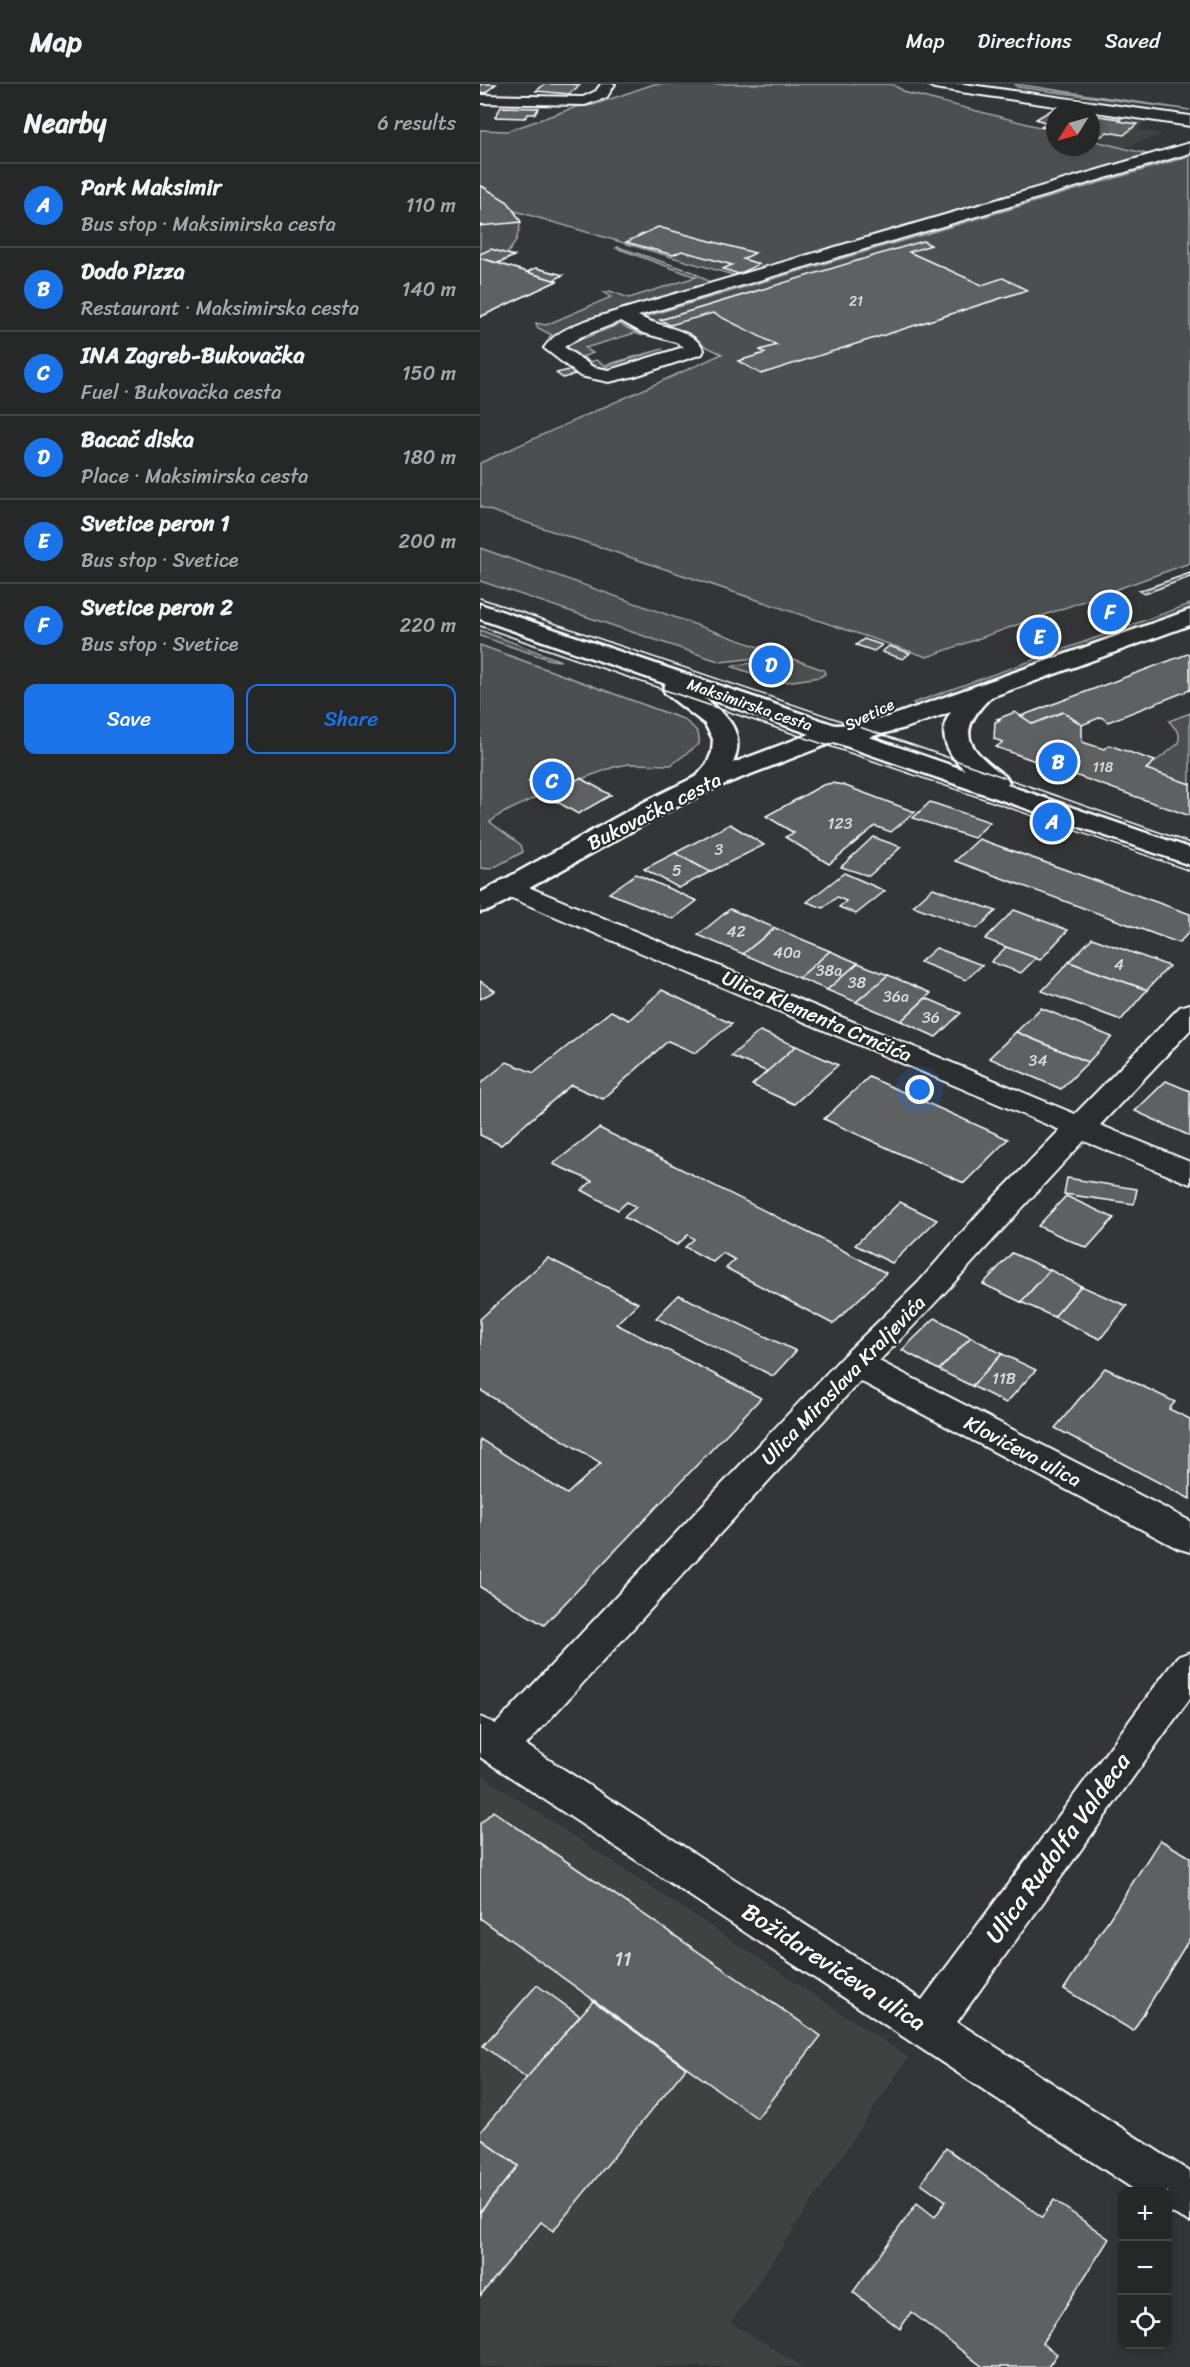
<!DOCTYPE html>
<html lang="en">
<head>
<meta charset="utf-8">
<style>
  body { margin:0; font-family:Sriracha,sans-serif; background:#2e3030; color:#f1f3f6 }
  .controls { position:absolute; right:18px; bottom:18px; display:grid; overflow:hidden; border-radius:12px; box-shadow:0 3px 9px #0003 }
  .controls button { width:54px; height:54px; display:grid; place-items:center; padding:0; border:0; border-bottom:2px solid #424445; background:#262828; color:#f1f3f6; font:30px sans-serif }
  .compass { position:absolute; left:566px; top:18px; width:54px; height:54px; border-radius:50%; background:#262828; box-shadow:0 3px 9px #0003; rotate:233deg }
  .you { position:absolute; left:440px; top:1006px; width:21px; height:21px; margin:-15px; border:4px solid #fff; border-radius:50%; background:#1a73e8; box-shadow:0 0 0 9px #1a73e833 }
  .badge { display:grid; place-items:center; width:39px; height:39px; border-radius:50%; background:#1a73e8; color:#fff; font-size:20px; font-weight:700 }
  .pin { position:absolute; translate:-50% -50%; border:3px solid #fff; box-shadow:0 2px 6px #0006 }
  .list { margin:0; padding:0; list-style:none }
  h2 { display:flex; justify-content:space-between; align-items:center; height:78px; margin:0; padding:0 24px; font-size:26px }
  h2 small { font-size:20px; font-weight:400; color:#a4a6a8 }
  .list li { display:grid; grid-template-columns:39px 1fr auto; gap:18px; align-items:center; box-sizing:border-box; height:84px; padding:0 24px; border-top:2px solid #424445 }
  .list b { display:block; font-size:22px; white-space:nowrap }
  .list p { margin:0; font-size:20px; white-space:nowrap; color:#a4a6a8 }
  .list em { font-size:20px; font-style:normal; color:#a4a6a8 }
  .actions { display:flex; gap:12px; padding:18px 24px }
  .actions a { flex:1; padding:14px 0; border:2px solid #1a73e8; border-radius:12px; text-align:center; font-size:21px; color:#1a73e8 }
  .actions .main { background:#1a73e8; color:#fff }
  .icon { flex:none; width:33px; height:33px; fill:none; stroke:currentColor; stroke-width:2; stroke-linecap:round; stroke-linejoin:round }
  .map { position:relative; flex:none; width:710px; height:2283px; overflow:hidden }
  header { display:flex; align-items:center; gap:36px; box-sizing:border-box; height:84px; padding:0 30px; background:#262828; border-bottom:2px solid #424445 }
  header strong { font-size:28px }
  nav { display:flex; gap:33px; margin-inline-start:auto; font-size:21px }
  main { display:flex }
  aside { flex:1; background:#262828 }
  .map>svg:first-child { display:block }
  .built { fill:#404243 }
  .green { fill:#4c4f50; stroke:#a6a7a8; stroke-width:1.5 }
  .building { fill:#5f6162; stroke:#fff; stroke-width:1.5 }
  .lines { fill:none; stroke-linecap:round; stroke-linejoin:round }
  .minor-casing { stroke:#fff; stroke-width:4 }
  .secondary-casing { stroke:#fff; stroke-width:5 }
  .minor { fill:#2a2d2e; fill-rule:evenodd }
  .secondary { fill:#2a2d2e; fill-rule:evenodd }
  .tram { stroke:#fff; stroke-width:1.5 }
  .labels { text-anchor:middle; stroke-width:4.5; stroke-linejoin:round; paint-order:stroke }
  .far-number-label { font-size:14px; fill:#d7d8d8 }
  .far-street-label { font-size:16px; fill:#fff; stroke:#2a2d2e }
  .number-label { font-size:16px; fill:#d7d8d8 }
  .street-label { font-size:20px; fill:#fff; stroke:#2a2d2e }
  .near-number-label { font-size:20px; fill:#d7d8d8 }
  .near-street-label { font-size:24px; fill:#fff; stroke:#2a2d2e }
</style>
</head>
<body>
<header>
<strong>Map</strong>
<nav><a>Map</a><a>Directions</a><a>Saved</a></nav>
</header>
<main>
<aside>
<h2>Nearby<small>6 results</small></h2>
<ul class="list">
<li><span class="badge">A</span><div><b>Park Maksimir</b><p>Bus stop · Maksimirska cesta</p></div><em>110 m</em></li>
<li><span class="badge">B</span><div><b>Dodo Pizza</b><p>Restaurant · Maksimirska cesta</p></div><em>140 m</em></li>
<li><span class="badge">C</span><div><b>INA Zagreb-Bukovačka</b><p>Fuel · Bukovačka cesta</p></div><em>150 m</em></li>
<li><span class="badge">D</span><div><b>Bacač diska</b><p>Place · Maksimirska cesta</p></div><em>180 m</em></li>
<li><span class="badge">E</span><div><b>Svetice peron 1</b><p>Bus stop · Svetice</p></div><em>200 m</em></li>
<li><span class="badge">F</span><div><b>Svetice peron 2</b><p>Bus stop · Svetice</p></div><em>220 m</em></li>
</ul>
<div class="actions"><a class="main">Save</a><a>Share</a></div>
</aside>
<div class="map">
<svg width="710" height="2283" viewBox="0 0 710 2283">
  <rect width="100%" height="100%" fill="#333536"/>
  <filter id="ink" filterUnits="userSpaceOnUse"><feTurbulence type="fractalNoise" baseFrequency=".0167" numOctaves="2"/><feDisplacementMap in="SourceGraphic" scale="12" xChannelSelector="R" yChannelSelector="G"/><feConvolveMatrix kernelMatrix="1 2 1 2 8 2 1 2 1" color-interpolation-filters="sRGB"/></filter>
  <g filter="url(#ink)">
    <g class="built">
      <polygon points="611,30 664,38 659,46 682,50 643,64 611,56"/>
      <polygon points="0,1690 428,1973 251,2239 324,2283 0,2283"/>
    </g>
    <g class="green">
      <polygon points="174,0 412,0 427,9 575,47 575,63 611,63 611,56 671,71 260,193 35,127 41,138 36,157 27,170 34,172 19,180 47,188 56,184 83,191 75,195 77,197 0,233 0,46 28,47 96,23 113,21"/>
      <polygon points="535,0 710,26 537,3"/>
      <polygon points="710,72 710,479 447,573 0,423 0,379 242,270 164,233"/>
      <polygon points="138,163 213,188 232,200 72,254 69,253 72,251 58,244 56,239 66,241 131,213 124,209 130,207 149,214 216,193 136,164"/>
      <polygon points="140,240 163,252 155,249 105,264 113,269 102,273 111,278 116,276 125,281 183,265 119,285 114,284 83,265 92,259"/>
      <polygon points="0,464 295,569 302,571 241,578 0,497"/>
      <polygon points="710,520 710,525 438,623 433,619"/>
      <polygon points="0,546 81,577 71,576 0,552"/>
      <path d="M0 561 203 635C212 642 221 647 219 660L191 681 149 680 134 683 96 697 73 685 49 697 67 708 21 730 10 738 41 761 43 768 11 785 0 784Z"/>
      <polygon points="310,574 344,586 345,590 340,593 299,599 251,582"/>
      <polygon points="710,629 710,700 666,685 699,659 699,649 689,637"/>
    </g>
    <g class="building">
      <polygon points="0,0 16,0 5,9 0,8"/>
      <polygon points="65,0 89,0 100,1 89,10 56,7"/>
      <polygon points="21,23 59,24 55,30 48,30 45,34 15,33"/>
      <polygon points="573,25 588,27 575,27 575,45 561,43 567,39 556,35"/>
      <polygon points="611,31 641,35 639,37 657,40 644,51 627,48 622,52 611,51"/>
      <polygon points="0,101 28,118 41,138 0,142"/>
      <polygon points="178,143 275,169 263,175 279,180 259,190 243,185 252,181 202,167 193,171 146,158"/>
      <polygon points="443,157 451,161 429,168 502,201 523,194 547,206 281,290 258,277 285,269 280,266 297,261 233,229 190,241 180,236"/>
      <polygon points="11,165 27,170 34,172 18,179 0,174 0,170"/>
      <polygon points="0,174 74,196 77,197 0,233"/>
      <polygon points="56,184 83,191 74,196 47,188"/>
      <polygon points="89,286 96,290 83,294 76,289"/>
      <polygon points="710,489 710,493 664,510 659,507"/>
      <polygon points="384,555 402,561 394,567 376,561"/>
      <polygon points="409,562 430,569 423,575 402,568"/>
      <polygon points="710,569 710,606 628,638 621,633 602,641 583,628 553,640 541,632"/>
      <polygon points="535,628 553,640 583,628 602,641 602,658 624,665 629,661 675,677 666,685 710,700 710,732 516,663 523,658 514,655 515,638 520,636 517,635"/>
      <polygon points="73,684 96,697 71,710 48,697"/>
      <polygon points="100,694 131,711 98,730 67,712"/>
      <polygon points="352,699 363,701 435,728 411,748 395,742 349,780 305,753 314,749 286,732 343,701"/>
      <polygon points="450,718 510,738 494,754 433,734"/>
      <polygon points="250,740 284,761 230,788 195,769"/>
      <polygon points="393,753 421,763 389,792 361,783"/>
      <polygon points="499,755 710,830 710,847 699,859 475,777"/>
      <polygon points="195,769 230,788 199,804 164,785"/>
      <polygon points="364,789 405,807 376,830 359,823 366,817 357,813 343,824 327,818"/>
      <polygon points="156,790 217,817 193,835 129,809"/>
      <polygon points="453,804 516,827 497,845 433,822"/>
      <polygon points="250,825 295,844 263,870 218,851"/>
      <polygon points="534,826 588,846 560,876 505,855"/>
      <polygon points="295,844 350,867 319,894 263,870"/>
      <polygon points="612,854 689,882 667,906 589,878"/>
      <polygon points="526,863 556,874 541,889 511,878"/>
      <polygon points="456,864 502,881 486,896 440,878"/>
      <polygon points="350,867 378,879 347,906 319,894"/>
      <polygon points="589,878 667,906 641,936 562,907"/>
      <polygon points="378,879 408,891 376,918 347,906"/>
      <polygon points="408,891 451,909 421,937 376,918"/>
      <polygon points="0,897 15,907 0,915"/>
      <polygon points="182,906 252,940 215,969 188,957 123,1015 91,1001 21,1061 0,1051 0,1000 27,978 54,989 131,927 149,936"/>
      <polygon points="446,914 481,929 456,953 421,937"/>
      <polygon points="561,924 632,953 608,978 536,948"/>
      <polygon points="280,947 316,962 288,988 251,972"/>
      <polygon points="536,948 608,978 581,1005 509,974"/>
      <polygon points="316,962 358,981 314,1020 272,1001"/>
      <polygon points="389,993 528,1055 484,1099 344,1035"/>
      <polygon points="686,997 710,1007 710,1052 655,1027"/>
      <polygon points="119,1044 341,1155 406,1189 353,1240 246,1184 255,1176 243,1169 233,1178 205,1163 214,1155 208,1151 197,1161 144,1133 156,1123 147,1118 138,1126 102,1106 112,1097 73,1080"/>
      <polygon points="587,1094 657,1105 654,1120 584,1110"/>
      <polygon points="586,1112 634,1134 607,1164 558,1142"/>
      <polygon points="420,1118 457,1136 412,1179 375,1161"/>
      <polygon points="532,1169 570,1186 541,1218 503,1200"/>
      <polygon points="68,1174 158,1219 136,1240 281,1314 64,1541 0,1503 0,1355 87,1410 121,1379 0,1306 0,1235"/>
      <polygon points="570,1186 601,1202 574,1233 541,1218"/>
      <polygon points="601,1202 647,1222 620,1255 574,1233"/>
      <polygon points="199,1211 316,1267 293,1292 176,1234"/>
      <polygon points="455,1234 491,1253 459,1286 422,1266"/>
      <polygon points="491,1253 522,1270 492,1302 459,1286"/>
      <polygon points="522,1270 556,1286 526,1319 492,1302"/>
      <polygon points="625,1284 695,1318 689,1325 710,1335 710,1415 575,1344"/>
      <polygon points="13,1727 341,1952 277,2034 0,1834 0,1740"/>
      <polygon points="680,1756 710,1773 710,1854 653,1947 584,1905"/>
      <polygon points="57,1901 100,1932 47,1994 3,1962"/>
      <polygon points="113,1917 206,1984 73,2147 61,2138 0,2212 0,2128 38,2082 0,2054 0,2048"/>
      <polygon points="0,2054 38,2082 0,2128"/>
      <polygon points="466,2064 562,2133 574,2116 629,2155 562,2259 577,2270 568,2283 503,2283 431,2228 420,2245 373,2208 437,2119 455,2133 466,2117 441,2099"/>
    </g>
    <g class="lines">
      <defs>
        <g id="minor">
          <polygon points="121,0 135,0 127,13 105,21 0,19 0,11 103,13 116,7"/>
          <polygon points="447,0 484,0 710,32 710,42 454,4"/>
          <path d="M710 59V69L158 232C180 244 213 244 224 266L222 270 155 292 129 298 100 292 64 264C79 242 112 235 137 227ZM141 237 163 249 196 258 204 263 129 286 113 283 84 263 100 253Z"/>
          <path d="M29 795 595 1030 700 923 710 920V946L620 1041 710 1078V1100L604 1057C535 1130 470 1206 399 1277L710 1437V1468L697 1464 380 1297 46 1661 442 1916 697 1573 710 1568V1614L477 1938 710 2088V2138L688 2127V2108H658L0 1673V1633L16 1640 364 1271 438 1199 500 1128 580 1046 20 809 16 803 20 797Z"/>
        </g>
        <path id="secondary" d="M0 520 355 641 378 640 408 633 710 526V541L511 613C473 649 489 666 525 692L529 698 527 701 710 764V781L354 658 235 704 182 730 10 826 0 828V809L164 718 217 692 227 680 232 668 233 655 225 640 186 610 183 605 186 600 0 535ZM221 612 330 650 253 679C267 647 245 629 221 612ZM471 628C456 649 468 671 485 686L389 653 425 644Z"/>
      </defs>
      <use href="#minor" class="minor-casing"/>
      <use href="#secondary" class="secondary-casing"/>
      <use href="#minor" class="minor"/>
      <use href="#secondary" class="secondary"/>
      <g class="tram">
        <polyline points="0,514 441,664 710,759"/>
        <path d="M0 542C236 625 474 703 710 787"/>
      </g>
    </g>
  </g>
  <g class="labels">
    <g class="far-number-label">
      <text x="376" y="222">21</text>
      <text x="623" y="688">118</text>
    </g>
    <g class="far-street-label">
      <text transform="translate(270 620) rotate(19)" y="6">Maksimirska cesta</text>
      <text transform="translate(389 630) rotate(-26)" y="6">Svetice</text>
    </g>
    <g class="number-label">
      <text x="360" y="745">123</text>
      <text x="239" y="771">3</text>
      <text x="197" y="792">5</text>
      <text x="256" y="853">42</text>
      <text x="307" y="874">40a</text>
      <text x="639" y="886">4</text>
      <text x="349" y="892">38a</text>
      <text x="377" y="904">38</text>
      <text x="416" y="918">36a</text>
      <text x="451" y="939">36</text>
      <text x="558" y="982">34</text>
      <text x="524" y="1300">11B</text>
    </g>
    <g class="street-label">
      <text transform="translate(174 727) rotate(-27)" y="7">Bukovačka cesta</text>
      <text transform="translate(337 932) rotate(23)" y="7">Ulica Klementa Crnčića</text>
      <text transform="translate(363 1296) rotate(-46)" y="7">Ulica Miroslava Kraljevića</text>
      <text transform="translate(543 1367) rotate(28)" y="7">Klovićeva ulica</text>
    </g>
    <g class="near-number-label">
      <text x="143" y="1882">11</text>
    </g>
    <g class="near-street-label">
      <text transform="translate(578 1764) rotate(-54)" y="8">Ulica Rudolfa Valdeca</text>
      <text transform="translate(354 1883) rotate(33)" y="8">Božidarevićeva ulica</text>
    </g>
  </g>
</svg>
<div class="controls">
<button>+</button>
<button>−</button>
<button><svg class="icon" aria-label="locate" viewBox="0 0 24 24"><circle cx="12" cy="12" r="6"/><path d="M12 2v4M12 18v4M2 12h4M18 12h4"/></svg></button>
</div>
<svg class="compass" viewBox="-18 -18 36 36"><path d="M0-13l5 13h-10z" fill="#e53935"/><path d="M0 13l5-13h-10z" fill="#a4a6a8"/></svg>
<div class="you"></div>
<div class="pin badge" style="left:572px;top:738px">A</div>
<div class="pin badge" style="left:578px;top:678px">B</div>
<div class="pin badge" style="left:72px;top:697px">C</div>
<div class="pin badge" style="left:291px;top:581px">D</div>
<div class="pin badge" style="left:559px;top:553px">E</div>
<div class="pin badge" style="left:630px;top:528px">F</div>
</div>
</main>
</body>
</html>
